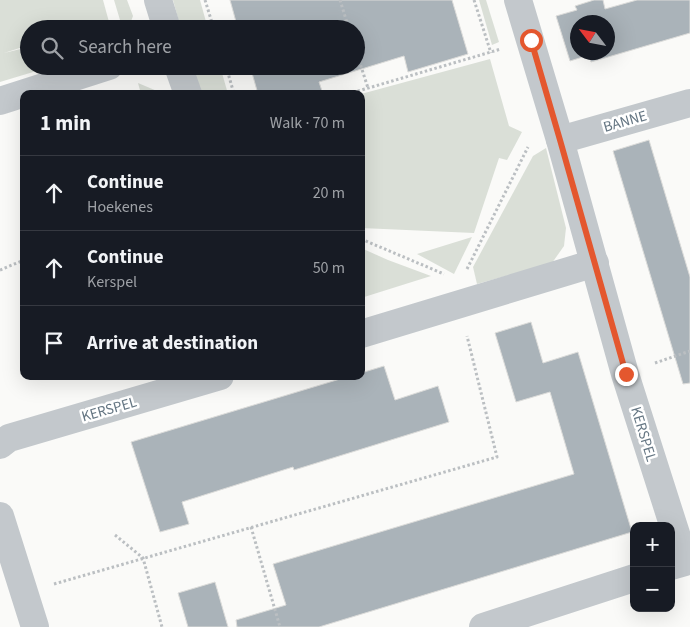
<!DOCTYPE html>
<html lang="en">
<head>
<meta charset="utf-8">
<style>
  body { margin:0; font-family:"Source Sans 3",sans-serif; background:#20242c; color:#f1f3f6 }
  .controls { position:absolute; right:15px; bottom:15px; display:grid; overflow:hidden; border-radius:10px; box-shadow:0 5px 20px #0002 }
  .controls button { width:45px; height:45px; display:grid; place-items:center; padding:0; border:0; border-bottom:1px solid #363941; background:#171b24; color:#f1f3f6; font:25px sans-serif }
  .compass { position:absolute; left:570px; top:15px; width:45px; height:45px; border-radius:50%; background:#171b24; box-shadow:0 5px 20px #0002; rotate:302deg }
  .stop { position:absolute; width:15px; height:15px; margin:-11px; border:4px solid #e4572e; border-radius:50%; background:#fff }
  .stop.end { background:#e4572e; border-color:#fff; box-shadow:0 1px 5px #0008 }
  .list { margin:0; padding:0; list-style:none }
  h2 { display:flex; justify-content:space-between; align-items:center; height:65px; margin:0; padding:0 20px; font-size:21px }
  h2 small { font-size:16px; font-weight:400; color:#9ea1a6 }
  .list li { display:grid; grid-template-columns:32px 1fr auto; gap:15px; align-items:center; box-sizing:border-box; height:75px; padding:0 20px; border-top:1px solid #363941 }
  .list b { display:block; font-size:19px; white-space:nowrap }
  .list p { margin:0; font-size:16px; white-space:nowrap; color:#9ea1a6 }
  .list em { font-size:16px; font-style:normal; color:#9ea1a6 }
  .icon { flex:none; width:28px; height:28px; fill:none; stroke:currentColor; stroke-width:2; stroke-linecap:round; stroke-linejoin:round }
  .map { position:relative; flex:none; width:690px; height:627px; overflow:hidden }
  .search { position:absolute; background:#171b24; box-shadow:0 5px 20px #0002; left:20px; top:20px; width:345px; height:55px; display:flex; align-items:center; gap:12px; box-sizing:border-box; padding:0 18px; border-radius:28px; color:#9ea1a6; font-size:19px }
  .panel { position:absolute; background:#171b24; box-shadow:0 5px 20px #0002; left:20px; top:90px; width:345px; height:290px; border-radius:10px }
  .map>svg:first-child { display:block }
  .green { fill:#dadfd7 }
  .building { fill:#aab3b9; stroke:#dcdcda; fill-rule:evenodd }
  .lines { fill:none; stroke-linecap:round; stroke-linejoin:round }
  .path { stroke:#bbbfc2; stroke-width:3; stroke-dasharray:2.5 2.5; stroke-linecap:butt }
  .minor { stroke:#c3c8cc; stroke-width:28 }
  .route { stroke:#e4572e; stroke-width:6 }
  .labels { text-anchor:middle; stroke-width:5; stroke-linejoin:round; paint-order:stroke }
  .street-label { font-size:15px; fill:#657683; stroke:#fff }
</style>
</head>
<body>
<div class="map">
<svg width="690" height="627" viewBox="0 0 690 627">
  <rect width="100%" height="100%" fill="#fafaf8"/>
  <g class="green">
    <polygon points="0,0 103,0 109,22 85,29 29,29 29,45 4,53 29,47 29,66 53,66 0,82"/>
    <polygon points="114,0 127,0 133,16 130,24 119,29 115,29 120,20"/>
    <polygon points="173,0 200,0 208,29 181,29"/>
    <polygon points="479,0 486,0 499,42 492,45"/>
    <polygon points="490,59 509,126 522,132 507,160 499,158 474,233 361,228 361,94"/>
    <polygon points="193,66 220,66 228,94 201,94"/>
    <polygon points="138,83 157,91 157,94 141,94"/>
    <polygon points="546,148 566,228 564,246 552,263 477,284 473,267 533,156"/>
    <polygon points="472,237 454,274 417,254"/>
    <polygon points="361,248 388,260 431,276 361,298"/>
  </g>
  <g class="building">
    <polygon points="230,0 452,0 468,54 408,72 404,56 319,82 323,94 258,94 250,66 356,66 356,29 238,29"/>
    <path d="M594 0H603L605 9 637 0H690V33L591 62 589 55 570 61 556 16 577 10 575 6ZM578 22H608V52H578Z"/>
    <polygon points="649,140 690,277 690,383 683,384 613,151"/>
    <polygon points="531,322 543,363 578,352 632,532 319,627 237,627 236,620 286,605 273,564 574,474 550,392 516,402 495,333"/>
    <polygon points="384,366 395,400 438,386 449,422 294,470 293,467 182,502 189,524 160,532 131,442 350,376 361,376 361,373"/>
    <polygon points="215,582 228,627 188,627 178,593"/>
  </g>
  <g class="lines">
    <g class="path">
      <polyline points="205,0 214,29"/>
      <polyline points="340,0 349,29"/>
      <polyline points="474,0 491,53"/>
      <polyline points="356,51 368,88"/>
      <polyline points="226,66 234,94"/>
      <polyline points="348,94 501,49"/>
      <polyline points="361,239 444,274"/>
      <polyline points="467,269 528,147"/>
      <polyline points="0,270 24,260"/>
      <polyline points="655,363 690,351"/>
      <polyline points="251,527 280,627"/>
      <polyline points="115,535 143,558 162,627"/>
      <polyline points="54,584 497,457 467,336"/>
    </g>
    <g class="minor">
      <polyline points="158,0 167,29"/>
      <polyline points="518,0 560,140 625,374 685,562 671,566"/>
      <polyline points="178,66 188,94"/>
      <polyline points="0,101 109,66"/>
      <polyline points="560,140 690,103"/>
      <polyline points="361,334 595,263"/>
      <polyline points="0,445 9,438 220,376"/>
      <polyline points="0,516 35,627"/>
      <polyline points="483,627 634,578"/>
    </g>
  </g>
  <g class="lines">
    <polyline class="route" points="531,40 560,140 626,374"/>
  </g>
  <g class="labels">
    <g class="street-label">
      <text transform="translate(625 121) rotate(-16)" y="5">BANNE</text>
      <text transform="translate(109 409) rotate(-16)" y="5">KERSPEL</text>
      <text transform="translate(644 434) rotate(73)" y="5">KERSPEL</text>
    </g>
  </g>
</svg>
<div class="controls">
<button>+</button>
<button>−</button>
</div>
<svg class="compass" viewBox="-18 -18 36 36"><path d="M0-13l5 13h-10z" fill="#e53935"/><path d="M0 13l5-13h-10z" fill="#9ea1a6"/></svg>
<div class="stop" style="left:531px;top:40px"></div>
<div class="stop end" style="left:626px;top:374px"></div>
<div class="search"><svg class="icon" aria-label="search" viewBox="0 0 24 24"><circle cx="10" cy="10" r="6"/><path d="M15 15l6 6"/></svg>Search here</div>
<section class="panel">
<h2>1 min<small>Walk · 70 m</small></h2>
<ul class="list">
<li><svg class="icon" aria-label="ahead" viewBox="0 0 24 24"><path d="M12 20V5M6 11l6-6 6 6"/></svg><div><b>Continue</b><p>Hoekenes</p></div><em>20 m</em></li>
<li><svg class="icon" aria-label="ahead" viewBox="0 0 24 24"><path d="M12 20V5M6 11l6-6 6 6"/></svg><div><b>Continue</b><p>Kerspel</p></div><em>50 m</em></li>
<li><svg class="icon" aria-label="arrive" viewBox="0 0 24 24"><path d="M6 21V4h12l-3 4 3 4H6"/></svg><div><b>Arrive at destination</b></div></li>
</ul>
</section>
</div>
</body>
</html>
